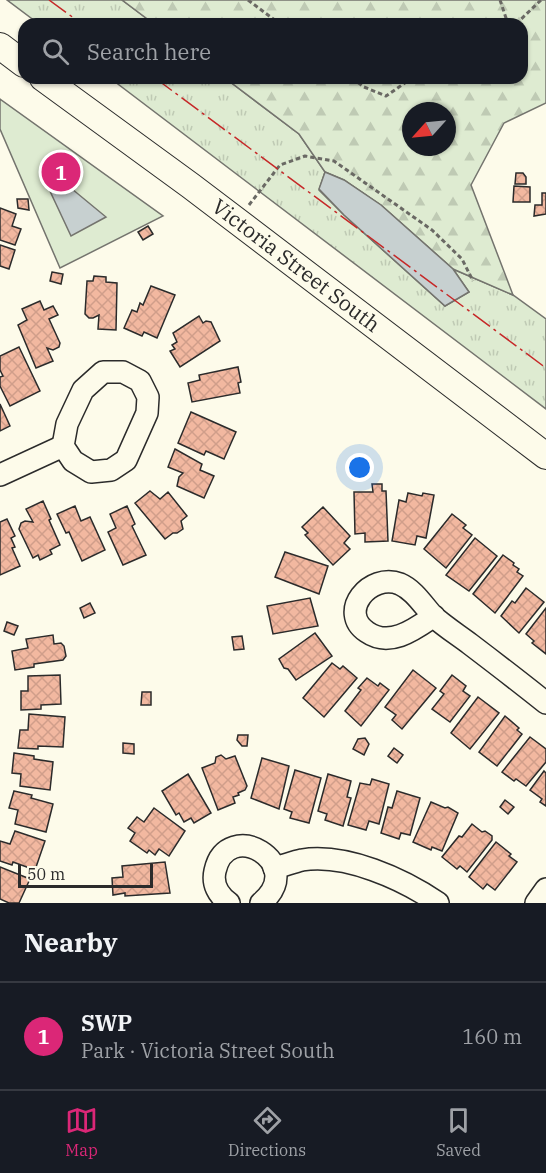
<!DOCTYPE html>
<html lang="en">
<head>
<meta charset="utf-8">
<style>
  body { margin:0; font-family:"IBM Plex Serif",serif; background:#242831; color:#f1f3f6 }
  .compass { position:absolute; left:402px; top:102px; width:54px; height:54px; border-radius:50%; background:#171b24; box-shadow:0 2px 4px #0004; rotate:243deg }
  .scale { position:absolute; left:18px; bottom:15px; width:135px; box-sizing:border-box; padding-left:6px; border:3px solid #2b2b2b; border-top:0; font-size:16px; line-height:21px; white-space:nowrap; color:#2b2b2b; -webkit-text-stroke:4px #fdfbea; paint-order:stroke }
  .you { position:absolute; left:360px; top:468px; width:21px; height:21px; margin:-15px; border:4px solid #fff; border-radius:50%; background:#1a73e8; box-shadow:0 0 0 9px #1a73e833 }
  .badge { display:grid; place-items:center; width:39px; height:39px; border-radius:50%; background:#db2777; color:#fff; font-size:20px; font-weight:700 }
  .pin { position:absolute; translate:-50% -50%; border:3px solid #fff; box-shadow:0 2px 6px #0006 }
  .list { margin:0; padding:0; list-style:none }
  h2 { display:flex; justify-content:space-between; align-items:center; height:78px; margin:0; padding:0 24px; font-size:26px }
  h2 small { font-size:20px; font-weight:400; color:#9ea1a6 }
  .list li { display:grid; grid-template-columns:39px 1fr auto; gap:18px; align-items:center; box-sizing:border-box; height:108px; padding:0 24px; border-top:2px solid #363941 }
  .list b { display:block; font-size:22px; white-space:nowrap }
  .list p { margin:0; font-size:20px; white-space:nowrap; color:#9ea1a6 }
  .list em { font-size:20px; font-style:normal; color:#9ea1a6 }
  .icon { flex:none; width:33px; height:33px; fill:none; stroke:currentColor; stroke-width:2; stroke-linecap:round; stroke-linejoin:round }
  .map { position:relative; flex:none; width:546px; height:903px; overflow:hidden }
  .search { position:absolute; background:#171b24; box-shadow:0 2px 4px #0004; left:18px; right:18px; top:18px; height:66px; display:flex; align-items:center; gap:15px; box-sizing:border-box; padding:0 21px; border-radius:18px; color:#9ea1a6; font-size:22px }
  .sheet { height:186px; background:#171b24 }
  nav { display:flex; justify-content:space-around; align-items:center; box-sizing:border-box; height:84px; border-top:2px solid #363941; background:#171b24; font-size:16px; color:#9ea1a6 }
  nav a { display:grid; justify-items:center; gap:3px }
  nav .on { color:#db2777 }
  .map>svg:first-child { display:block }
  .grass { fill:url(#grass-tufts); stroke:#74746e; stroke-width:1.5 }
  .forest { fill:url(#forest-firs); stroke:#74746e; stroke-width:1.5; fill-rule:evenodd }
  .park { fill:#deebd1; stroke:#74746e; stroke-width:1.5 }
  .water { fill:#c7d0d0; stroke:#74746e; stroke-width:1.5 }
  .building { fill:url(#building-cross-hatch); stroke:#2b2b2b; stroke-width:1.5 }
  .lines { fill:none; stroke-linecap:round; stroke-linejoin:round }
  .minor-casing { stroke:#2b2b2b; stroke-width:24 }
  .major-casing { stroke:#2b2b2b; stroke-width:28 }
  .path { stroke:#6a6964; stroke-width:3; stroke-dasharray:4.5 3; stroke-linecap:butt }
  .minor { stroke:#fdfbea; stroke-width:21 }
  .major { stroke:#fdfbea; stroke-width:26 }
  .power { stroke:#c62828; stroke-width:1.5; stroke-dasharray:21 4.5 3 4.5; stroke-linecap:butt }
  .labels { text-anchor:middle; stroke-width:4.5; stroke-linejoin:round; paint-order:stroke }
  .street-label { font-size:21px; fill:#2b2b2b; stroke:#fdfbea }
</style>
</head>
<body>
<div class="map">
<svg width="546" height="903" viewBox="0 0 546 903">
  <defs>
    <pattern id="grass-tufts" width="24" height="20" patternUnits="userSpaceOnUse" patternTransform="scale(1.5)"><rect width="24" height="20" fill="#deebd1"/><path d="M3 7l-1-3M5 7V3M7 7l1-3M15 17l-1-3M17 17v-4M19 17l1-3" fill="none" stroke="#bfcab4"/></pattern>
    <pattern id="forest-firs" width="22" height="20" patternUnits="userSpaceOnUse" patternTransform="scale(1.5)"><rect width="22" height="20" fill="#deebd1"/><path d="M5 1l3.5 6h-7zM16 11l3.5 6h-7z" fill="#bfcab4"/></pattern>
    <pattern id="building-cross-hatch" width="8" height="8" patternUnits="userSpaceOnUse" patternTransform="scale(1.5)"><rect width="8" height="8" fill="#f2b8a0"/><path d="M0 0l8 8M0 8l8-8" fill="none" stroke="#d09e8a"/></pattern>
  </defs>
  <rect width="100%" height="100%" fill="#fdfbea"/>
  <g class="grass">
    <polygon points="7,0 122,0 154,24 39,24"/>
    <polygon points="110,78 225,78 299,134 325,172 319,190 344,215 445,306 469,292 453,269 513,295 546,319 546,409"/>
  </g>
  <path class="forest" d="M122 0H546V103L504 123 471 185 513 295 453 269 381 205 344 180 325 172 299 134 225 78H522V24H154ZM411 111H447V147H411Z"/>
  <polygon class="park" points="0,99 163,216 60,268 0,129"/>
  <g class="water">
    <polygon points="49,170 106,217 71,236 42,174"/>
    <polygon points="325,172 344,180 381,205 453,269 469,292 445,306 344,215 319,189"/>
  </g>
  <g class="building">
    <polygon points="516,173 523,173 526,177 526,184 515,184"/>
    <polygon points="514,186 530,187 530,202 513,202"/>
    <polygon points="542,193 546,193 546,214 534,216 535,205 542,205"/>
    <polygon points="17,199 28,199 29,210 18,208"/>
    <polygon points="0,208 16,214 12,226 21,229 15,245 0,240"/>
    <polygon points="148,226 153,234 143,240 138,232"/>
    <polygon points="0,245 15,250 9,269 0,266"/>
    <polygon points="52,272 63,274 61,284 50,281"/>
    <polygon points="94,276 106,277 106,282 117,283 116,330 98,329 99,315 93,318 89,318 85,314 87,281 93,281"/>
    <polygon points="151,286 175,295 157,338 144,332 142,336 124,328 132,310 137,312 140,303 143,305"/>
    <polygon points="40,301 44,310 53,306 58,315 49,319 60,343 59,347 53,350 47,348 53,361 36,368 18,325 27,320 22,309"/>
    <polygon points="199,316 203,323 206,321 211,322 220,341 180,367 170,351 175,349 172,345 177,342 173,333"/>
    <polygon points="19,347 40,391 10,406 0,386 0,377 3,376 0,370 0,356"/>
    <polygon points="238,367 241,382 238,383 240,393 192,402 188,383 200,380 199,375"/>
    <polygon points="0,404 10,426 0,431"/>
    <polygon points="191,412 236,432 224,459 206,451 204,455 178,443"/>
    <polygon points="175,449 202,464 200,470 214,476 204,498 177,486 179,477 183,473 168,467"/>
    <polygon points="372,484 382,484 382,491 386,491 388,541 365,542 365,533 355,534 354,492 373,492"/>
    <polygon points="150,491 160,499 168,492 187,516 181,521 183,529 177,533 173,533 165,539 135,503"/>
    <polygon points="408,493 422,496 423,493 434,495 426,538 417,536 415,545 392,541 399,500 406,502"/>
    <polygon points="43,501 51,519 49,520 60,545 50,550 52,554 40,560 38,555 33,558 19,529 21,523 25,521 33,522 26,509"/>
    <polygon points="75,506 81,521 90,517 105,550 82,561 69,532 66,533 57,514"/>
    <polygon points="127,506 135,524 132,526 146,555 123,565 108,532 116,528 110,514"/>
    <polygon points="323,507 350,536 344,543 350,549 333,565 305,535 308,533 302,527"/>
    <polygon points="452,514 466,525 463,528 472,535 446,568 424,549"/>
    <polygon points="7,519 15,536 11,538 15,547 12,548 20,566 0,575 0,522"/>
    <polygon points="475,538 497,556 469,591 446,575"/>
    <polygon points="285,552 328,566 319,594 275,577"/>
    <polygon points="503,555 514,563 513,565 519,569 517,572 523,576 495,613 473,594"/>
    <polygon points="526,588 544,602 519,633 501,616 512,601 515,603"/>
    <polygon points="310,598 318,626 273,634 267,606"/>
    <polygon points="90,603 95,613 84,618 80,608"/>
    <polygon points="546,608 546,654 532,643 534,641 526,634"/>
    <polygon points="7,622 18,626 14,635 4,631"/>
    <polygon points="315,633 332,656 296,680 288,669 284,668 279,659"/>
    <polygon points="53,635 54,644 61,643 64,646 66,656 63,660 34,664 34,667 15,670 12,651 28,648 26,639"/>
    <polygon points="242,636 244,649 234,650 232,637"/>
    <polygon points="332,663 340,669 343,666 357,678 324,717 303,698"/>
    <polygon points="413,670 436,688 402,729 392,720 396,715 385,707"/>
    <polygon points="60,675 61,704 41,705 41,709 21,710 21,691 28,691 28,676"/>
    <polygon points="452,675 466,686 463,691 470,696 450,722 432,709 444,694 440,691"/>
    <polygon points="367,678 378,686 380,683 389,690 361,726 345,711 361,690 358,688"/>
    <polygon points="142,692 151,692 151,705 141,705"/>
    <polygon points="478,697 499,713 470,749 451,733"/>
    <polygon points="29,714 65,717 63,747 38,746 38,749 18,748 20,730 28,730"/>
    <polygon points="505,716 519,728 517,730 522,734 497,766 479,752"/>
    <polygon points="238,735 248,735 247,746 242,746 237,740"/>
    <polygon points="530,737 546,749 546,762 526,786 516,779 514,781 502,772"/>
    <polygon points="365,738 369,744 364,755 353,749 358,739"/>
    <polygon points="123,743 134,744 134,754 123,753"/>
    <polygon points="394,748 403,755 397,763 388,756"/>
    <polygon points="14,753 34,756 34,759 53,762 50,790 20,786 21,774 12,773"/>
    <polygon points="221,755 226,759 235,756 247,786 245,790 238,793 239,795 233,797 235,803 218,810 202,768 215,763 216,757"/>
    <polygon points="262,758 289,766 279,809 251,798"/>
    <polygon points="295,770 321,778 309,823 290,818 292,812 284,809"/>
    <polygon points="544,771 546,773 546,806 540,802 542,799 530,790"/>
    <polygon points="188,774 211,813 194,823 191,818 184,822 179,813 176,815 162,791"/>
    <polygon points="328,774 351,781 347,797 351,798 343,826 325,820 327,814 318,811"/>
    <polygon points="372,779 389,784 379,824 369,821 366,830 348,825 360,783 370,785"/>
    <polygon points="14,791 32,795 31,798 53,804 46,832 15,824 18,810 9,808"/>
    <polygon points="397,791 420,798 410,835 401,833 399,839 381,833 388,807 392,808"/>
    <polygon points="505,800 514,807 508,814 500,807"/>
    <polygon points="431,802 445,808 448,807 458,813 442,851 432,847 431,850 413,842"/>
    <polygon points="154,808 185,831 169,856 159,849 155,855 149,850 147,853 130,841 135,833 128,828 137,817 144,822"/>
    <polygon points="472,824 482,832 485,831 492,836 492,840 467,872 460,866 457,869 442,857 459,836 462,837"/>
    <polygon points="15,831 45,841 35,870 13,862 12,865 0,861 0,841 10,844"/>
    <polygon points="496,842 511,854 509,856 517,862 495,890 487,884 483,889 469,877"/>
    <polygon points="165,862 170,893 125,896 125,893 113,895 112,878 123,877 122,866"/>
    <polygon points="0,867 30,879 19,903 9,903 0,899"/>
  </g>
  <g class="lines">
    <defs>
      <g id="minor">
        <polygon points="103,372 123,372 140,381 148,397 147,413 126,460 111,470 91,472 73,461 63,446 67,424 83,390"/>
        <polyline points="0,475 63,446"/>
        <path d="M434 616C415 629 390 648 367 632 337 612 370 572 400 584 414 590 423 605 433 616 444 626 458 635 470 644 495 663 521 683 546 703"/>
        <path d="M274 868C283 866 293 862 302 860 346 853 403 879 438 903"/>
        <path d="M229 903C218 895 212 884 215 871 227 816 309 863 261 903"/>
        <polyline points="536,903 546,889"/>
      </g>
      <g id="major">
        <polyline points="0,46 24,64"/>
        <path id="s1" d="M43 78 191 186 546 456"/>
      </g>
    </defs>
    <use href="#minor" class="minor-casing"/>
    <use href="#major" class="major-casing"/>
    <g class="path">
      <polyline points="248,0 280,24"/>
      <polyline points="500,0 508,24"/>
      <polyline points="516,24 541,0"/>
      <polyline points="352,78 364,87 386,96 412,78"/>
      <polyline points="249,205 280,165 305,156 334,161 432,230 462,259 473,281"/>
    </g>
    <use href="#minor" class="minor"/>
    <use href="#major" class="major"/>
    <g class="power">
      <polyline points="49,0 82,24"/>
      <polyline points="155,78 546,368"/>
    </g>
  </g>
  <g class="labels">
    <g class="street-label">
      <text dy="7" stroke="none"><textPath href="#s1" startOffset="315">Victoria Street South</textPath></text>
    </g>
  </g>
</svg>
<svg class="compass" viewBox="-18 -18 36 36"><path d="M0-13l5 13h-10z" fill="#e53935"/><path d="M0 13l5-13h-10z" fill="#9ea1a6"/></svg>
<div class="scale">50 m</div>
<div class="you"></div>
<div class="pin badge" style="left:61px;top:172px">1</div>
<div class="search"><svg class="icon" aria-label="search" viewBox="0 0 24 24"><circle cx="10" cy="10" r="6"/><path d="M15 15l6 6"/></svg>Search here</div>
</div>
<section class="sheet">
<h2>Nearby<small></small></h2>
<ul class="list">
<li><span class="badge">1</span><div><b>SWP</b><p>Park · Victoria Street South</p></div><em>160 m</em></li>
</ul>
</section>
<nav>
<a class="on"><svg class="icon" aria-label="map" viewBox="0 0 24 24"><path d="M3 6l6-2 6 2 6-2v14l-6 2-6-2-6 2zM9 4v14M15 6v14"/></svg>Map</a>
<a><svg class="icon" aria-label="directions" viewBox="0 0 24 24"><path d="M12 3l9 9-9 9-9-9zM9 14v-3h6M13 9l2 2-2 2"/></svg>Directions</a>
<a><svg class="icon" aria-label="saved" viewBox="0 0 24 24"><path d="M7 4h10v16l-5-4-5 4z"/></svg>Saved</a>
</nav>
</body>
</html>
